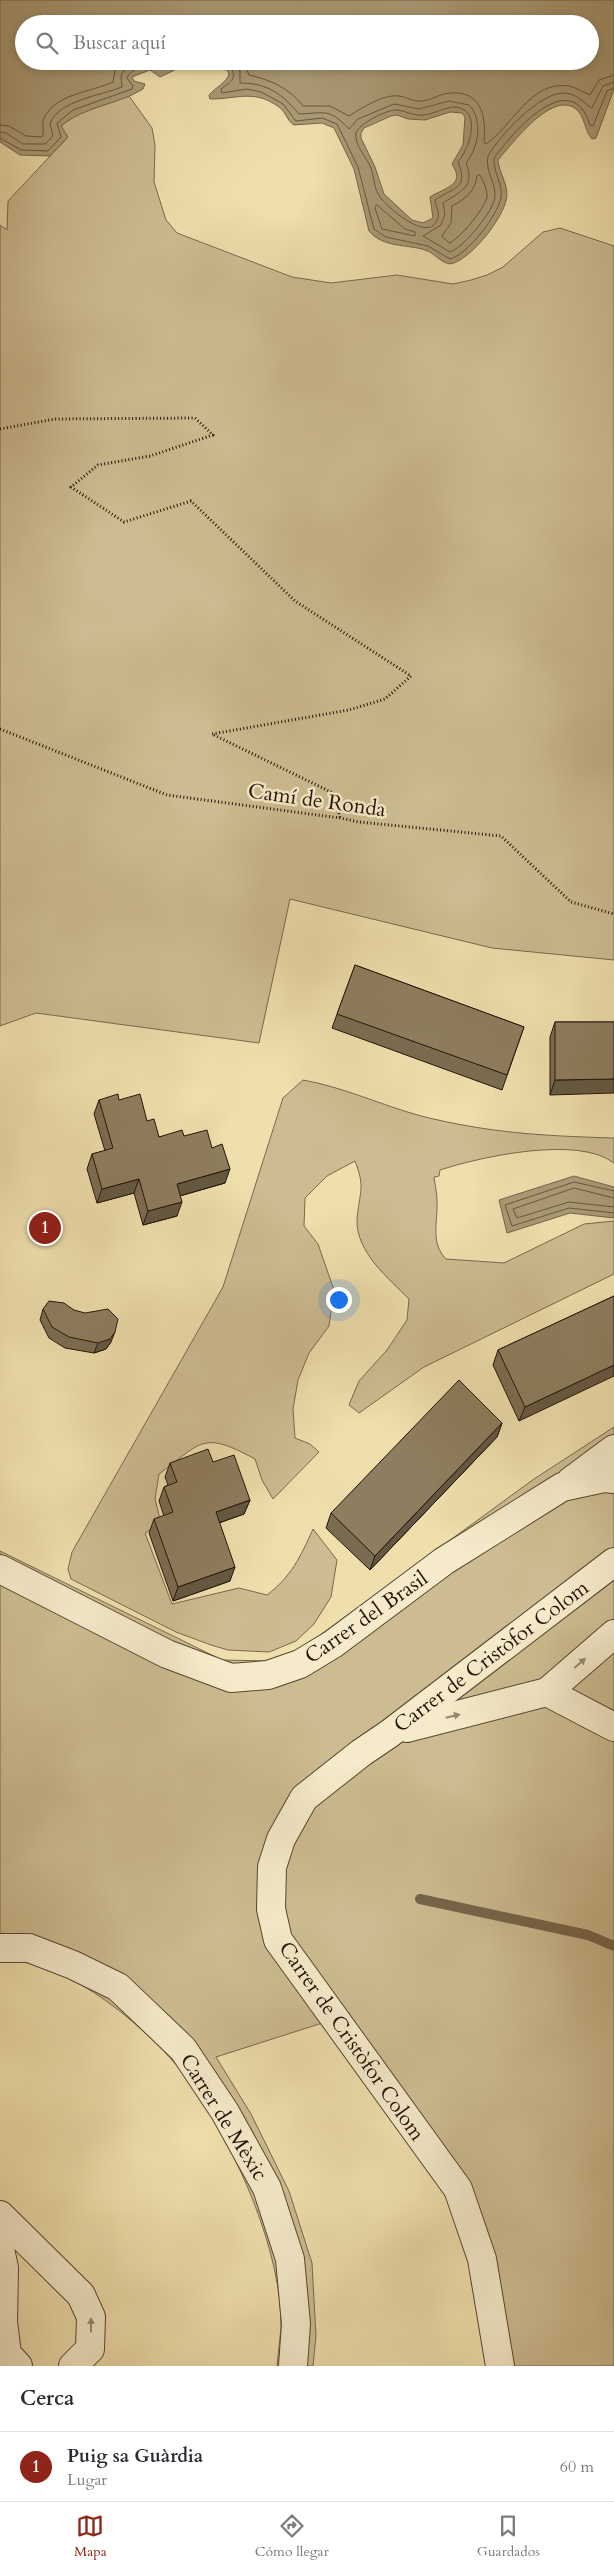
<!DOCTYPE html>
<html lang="es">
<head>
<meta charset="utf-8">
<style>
  body { margin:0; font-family:Cardo,serif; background:#f2f2f3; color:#2b2b33 }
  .you { position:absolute; left:338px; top:1299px; width:18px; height:18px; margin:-12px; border:4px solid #fff; border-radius:50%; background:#1a73e8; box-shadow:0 0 0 8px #1a73e833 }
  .badge { display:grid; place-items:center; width:32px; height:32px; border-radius:50%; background:#8f2418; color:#fff; font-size:16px; font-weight:700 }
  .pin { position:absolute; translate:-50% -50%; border:2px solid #fff; box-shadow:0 1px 5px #0006 }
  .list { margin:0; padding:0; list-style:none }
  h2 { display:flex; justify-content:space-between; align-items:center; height:65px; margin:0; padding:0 20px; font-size:21px }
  h2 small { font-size:16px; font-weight:400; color:#7c7c81 }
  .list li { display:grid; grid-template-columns:32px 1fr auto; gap:15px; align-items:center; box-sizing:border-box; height:70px; padding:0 20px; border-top:1px solid #e1e1e2 }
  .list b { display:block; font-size:19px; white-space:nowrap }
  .list p { margin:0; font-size:16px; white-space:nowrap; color:#7c7c81 }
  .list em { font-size:16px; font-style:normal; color:#7c7c81 }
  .icon { flex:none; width:28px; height:28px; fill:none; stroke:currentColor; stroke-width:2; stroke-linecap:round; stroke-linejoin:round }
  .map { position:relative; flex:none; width:614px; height:2366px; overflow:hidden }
  .search { position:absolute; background:#fff; box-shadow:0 2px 8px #0003; left:15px; right:15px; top:15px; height:55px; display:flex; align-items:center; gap:12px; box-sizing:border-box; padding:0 18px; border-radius:28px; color:#7c7c81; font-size:19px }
  .sheet { height:135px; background:#fff }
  nav { display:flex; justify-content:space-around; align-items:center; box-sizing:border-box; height:70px; border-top:1px solid #e1e1e2; background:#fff; font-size:14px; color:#7c7c81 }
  nav a { display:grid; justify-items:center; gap:2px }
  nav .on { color:#8f2418 }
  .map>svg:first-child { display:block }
  .green { fill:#cdbc91; stroke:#79684d }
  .water { fill:#aa9a75; stroke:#75644a; fill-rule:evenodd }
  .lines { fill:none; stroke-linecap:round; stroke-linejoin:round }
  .shore { stroke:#68563f; stroke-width:1 }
  .stream { stroke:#75644a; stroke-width:10 }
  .minor-casing { stroke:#584632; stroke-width:30 }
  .path { stroke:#251309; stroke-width:3; stroke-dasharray:1 2.5; stroke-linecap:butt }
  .minor { stroke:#f5eaca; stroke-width:28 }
  .wall { fill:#7a6c51; stroke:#251309 }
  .shaded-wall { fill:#635842; stroke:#251309 }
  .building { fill:#8e7d5e; stroke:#251309 }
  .oneway { fill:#978973 }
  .labels { text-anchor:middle; stroke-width:5; stroke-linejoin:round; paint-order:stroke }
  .street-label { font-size:21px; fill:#251309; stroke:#f5eaca }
</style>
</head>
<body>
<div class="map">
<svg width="614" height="2366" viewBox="0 0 614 2366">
  <rect width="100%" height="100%" fill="#efdfad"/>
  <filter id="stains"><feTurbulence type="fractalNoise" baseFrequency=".004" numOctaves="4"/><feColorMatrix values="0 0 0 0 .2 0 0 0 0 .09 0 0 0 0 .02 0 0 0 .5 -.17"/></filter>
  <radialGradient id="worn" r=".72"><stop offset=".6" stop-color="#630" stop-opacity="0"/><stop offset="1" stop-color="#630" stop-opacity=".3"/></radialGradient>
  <g class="green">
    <polygon points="129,96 152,128 155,145 154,182 166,220 177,233 292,277 331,283 397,275 453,284 471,280 487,275 503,267 543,232 560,228 614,246 614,960 492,948 290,899 259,1043 36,1013 0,1026 0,225 7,230 8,201 67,138 61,126 75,115"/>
    <path d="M303 1080C343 1087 381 1105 421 1116 489 1133 544 1136 614 1138V1163C578 1135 480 1157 440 1170L439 1176 434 1177C435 1185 437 1193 437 1201 438 1221 430 1243 446 1259L504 1263 584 1224 614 1221V1274L424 1367 359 1413 349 1405 359 1381 387 1350 407 1320 409 1299C389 1279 356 1252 357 1220 359 1192 366 1189 355 1161L327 1176 305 1198 304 1226 318 1244 334 1290 329 1326 309 1353 298 1380 293 1409 295 1438 310 1444 319 1452 273 1499 262 1480 255 1459C203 1431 203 1441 159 1474L155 1499 161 1523 145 1533 172 1604 239 1588 267 1595C291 1577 301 1556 313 1529L337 1560 331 1597 314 1624 296 1641 269 1652 228 1650 211 1645 176 1632 71 1579 68 1569 72 1552 223 1287 283 1098Z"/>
    <path d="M614 1427V2366H500L458 2189 335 2019 216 2057 251 2114 289 2191 312 2263 316 2336 313 2366H277C278 2353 280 2341 281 2328 282 2252 238 2154 196 2091 173 2056 133 2019 99 1996 71 1977 35 1959 0 1960V1551L222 1660 271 1661 290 1654 320 1635 534 1479Z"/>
  </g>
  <g class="water">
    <path d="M0 0H614V89L596 138 592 139C584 130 585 116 576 109 552 90 512 144 498 160 499 172 507 183 507 194 507 215 470 261 450 264 439 262 435 253 425 250 407 244 383 248 369 231L354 169 334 128 322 123 294 125C287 121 286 112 279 107 254 89 238 99 210 99L209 95C215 88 227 82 229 74L227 70 185 65 160 77 150 70 132 77 134 81 145 84 143 89C117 105 85 106 61 126L68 137 50 156 20 155 0 142ZM24 24H590V61H24ZM450 112 462 113 465 117 463 145 452 164C466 185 446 187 430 197L433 218 423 223 412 220 384 194 375 167 361 138V133L364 128 391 116 397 115 408 119 425 120Z"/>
    <polygon points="574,1176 614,1187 614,1218 570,1213 507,1233 499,1200"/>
  </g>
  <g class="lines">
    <g class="shore">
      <path d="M201 61 231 68C238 79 229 83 221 89L222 93 247 89 261 92 283 104 296 121 322 118 337 124 358 167 374 229 386 237 428 246 450 259C467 255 499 214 501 197 503 185 493 172 494 158 512 133 571 64 590 125L593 126 607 91 614 88"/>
      <path d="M233 61 240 71V83C268 83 282 94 299 114 326 113 329 108 349 129L358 119 394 104 419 109 449 101 469 105C484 121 478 148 466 163 476 188 459 192 443 203L445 214 441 225 423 236 450 252C463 248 496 209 495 195 495 181 485 171 488 156 499 136 541 91 565 93 578 94 583 103 592 108L603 86 614 82"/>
      <path d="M243 61 249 75C271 80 289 88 303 106H330L349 116C362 108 383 94 399 96 407 97 413 102 421 101 429 101 436 96 444 94 479 87 487 113 484 142L486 144C512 127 530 80 569 86 577 88 583 92 590 95L599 80 614 75"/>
      <path d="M456 107C483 111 469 149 458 162 469 189 454 187 435 200 435 206 440 211 438 218 430 245 388 208 380 197 374 189 374 177 371 168 367 157 354 146 356 133 358 124 388 109 397 110 406 111 413 116 423 115 435 114 444 107 456 107Z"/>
      <path d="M0 125 9 126 26 136 42 137C45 131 41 125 44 118 55 94 91 92 113 82L115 70 122 61"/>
      <path d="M0 132 6 133 23 144H45L53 136 50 124C57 101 102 95 122 87L121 76 124 70 142 61"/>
      <path d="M0 138 21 150 48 151 61 137 57 123 73 110 132 89 133 86 127 78C133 64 152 66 162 70L179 61"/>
      <path d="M480 175C483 180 488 192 487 197 485 208 459 240 449 243L442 236 451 223 452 206C465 199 475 192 477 176Z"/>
      <polygon points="377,205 405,229 415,232 415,236 382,229 375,208"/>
      <polyline points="614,1191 574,1182 505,1205 512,1226 569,1208 614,1213"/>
      <polyline points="614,1198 574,1188 513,1209 517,1218 569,1202 614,1207"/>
    </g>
    <polyline class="stream" points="420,1899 588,1935 614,1946"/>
    <defs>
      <g id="minor">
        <polyline points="571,1481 614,1449"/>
        <polyline points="0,1569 167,1654 231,1678 268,1675 300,1664 333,1644 444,1561 562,1487 604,1478 614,1479"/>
        <polyline points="547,1692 614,1727"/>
        <polyline points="407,1728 547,1692 614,1634"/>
        <polyline points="0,1948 29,1948 73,1965 118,1987 183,2049 225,2112 267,2188 290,2259 296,2324 293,2366"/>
        <polyline points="0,2215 81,2295 91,2317 90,2349 73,2366"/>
        <polyline points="0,2249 4,2268 3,2322 7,2354 18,2366"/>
        <polyline points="500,2366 482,2259 458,2189 278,1940 271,1909 272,1867 281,1839 304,1798 361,1753 389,1734 614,1562"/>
      </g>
    </defs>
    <use href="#minor" class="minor-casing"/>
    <g class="path">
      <polyline points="0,429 55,419 195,418 213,435 150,456 98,465 71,487 124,522 191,501 295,601 411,676 385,699 349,710 212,734 335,794 340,818"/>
      <polyline points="0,729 167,795 340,818 359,822 501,836 571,902 614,914"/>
    </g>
    <use href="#minor" class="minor"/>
  </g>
  <g class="wall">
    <polygon points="355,965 524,1027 502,1090 332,1028"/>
    <polygon points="555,1022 614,1022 550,1095 550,1037"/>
    <polygon points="99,1100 119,1100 147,1121 159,1137 184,1136 212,1148 225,1183 180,1196 177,1216 143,1225 134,1193 97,1203 87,1169 92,1154 105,1151 94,1114"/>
    <polygon points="614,1296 519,1421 493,1365 498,1350"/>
    <polygon points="43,1309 111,1342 106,1349 94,1353 65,1348 49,1338 40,1320"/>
    <polygon points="502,1423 497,1437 370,1570 326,1528 331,1513"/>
    <polygon points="213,1462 250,1500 244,1514 219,1523 230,1581 173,1601 149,1533 154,1519 164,1516 159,1501 164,1487 168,1485 165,1477 170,1463"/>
  </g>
  <g class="shaded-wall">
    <polygon points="614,1079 614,1093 550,1095 555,1080"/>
    <polygon points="230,1169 225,1183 172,1198 177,1184"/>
    <polygon points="139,1179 134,1193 97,1203 102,1189"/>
    <polygon points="182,1202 177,1216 143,1225 148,1211"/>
    <polygon points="115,1332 111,1342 106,1349 94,1353 98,1343"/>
    <polygon points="614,1365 614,1376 519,1421 525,1407"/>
    <polygon points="502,1423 497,1437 370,1570 375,1556"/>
    <polygon points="250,1500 244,1514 210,1526 216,1512"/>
    <polygon points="235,1567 230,1581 173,1601 178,1587"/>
  </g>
  <g class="building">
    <polygon points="355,965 524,1027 507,1075 337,1014"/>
    <polygon points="555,1022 614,1022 614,1079 555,1080"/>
    <polygon points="118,1094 119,1100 140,1094 147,1121 154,1119 159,1137 182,1130 184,1136 207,1130 212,1148 222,1144 230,1169 177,1184 182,1202 148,1211 139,1179 102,1189 92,1154 113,1148 99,1100"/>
    <polygon points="614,1296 614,1365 525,1407 498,1350"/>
    <polygon points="49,1301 64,1303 74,1310 85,1313 108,1309 118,1319 115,1332 110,1339 98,1343 69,1337 52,1327 43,1309"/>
    <polygon points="459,1380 502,1423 375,1556 331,1513"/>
    <polygon points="208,1449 213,1462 234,1455 250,1500 216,1512 235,1567 178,1587 154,1519 173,1512 164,1487 177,1482 170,1463"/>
  </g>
  <defs><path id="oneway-solid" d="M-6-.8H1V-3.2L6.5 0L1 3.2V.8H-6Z" transform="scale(1.25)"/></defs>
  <g class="oneway">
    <use href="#oneway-solid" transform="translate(580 1663) rotate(-41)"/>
    <use href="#oneway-solid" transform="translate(453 1716) rotate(-13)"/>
    <use href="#oneway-solid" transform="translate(91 2325) rotate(-90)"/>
  </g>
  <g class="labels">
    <g class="street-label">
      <text transform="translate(317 800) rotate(8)" y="7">Camí de Ronda</text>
      <text transform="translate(366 1617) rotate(-35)" y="7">Carrer del Brasil</text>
      <text transform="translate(491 1656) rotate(-37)" y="7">Carrer de Cristòfor Colom</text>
      <text transform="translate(352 2041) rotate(55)" y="7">Carrer de Cristòfor Colom</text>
      <text transform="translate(224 2117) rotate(58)" y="7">Carrer de Mèxic</text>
    </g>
  </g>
  <rect width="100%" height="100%" filter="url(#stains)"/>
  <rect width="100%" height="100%" fill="url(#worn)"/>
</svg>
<div class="you"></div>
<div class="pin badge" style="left:45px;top:1228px">1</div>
<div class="search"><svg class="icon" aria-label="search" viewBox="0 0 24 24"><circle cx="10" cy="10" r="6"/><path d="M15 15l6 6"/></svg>Buscar aquí</div>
</div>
<section class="sheet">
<h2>Cerca<small></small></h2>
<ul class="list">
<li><span class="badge">1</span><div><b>Puig sa Guàrdia</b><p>Lugar</p></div><em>60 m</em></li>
</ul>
</section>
<nav>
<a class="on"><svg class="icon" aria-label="map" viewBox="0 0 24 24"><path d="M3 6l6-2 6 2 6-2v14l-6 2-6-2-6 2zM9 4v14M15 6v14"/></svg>Mapa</a>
<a><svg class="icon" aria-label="directions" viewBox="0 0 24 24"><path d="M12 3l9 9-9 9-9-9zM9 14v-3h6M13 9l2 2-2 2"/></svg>Cómo llegar</a>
<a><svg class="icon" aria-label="saved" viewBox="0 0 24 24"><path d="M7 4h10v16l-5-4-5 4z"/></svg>Guardados</a>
</nav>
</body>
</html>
